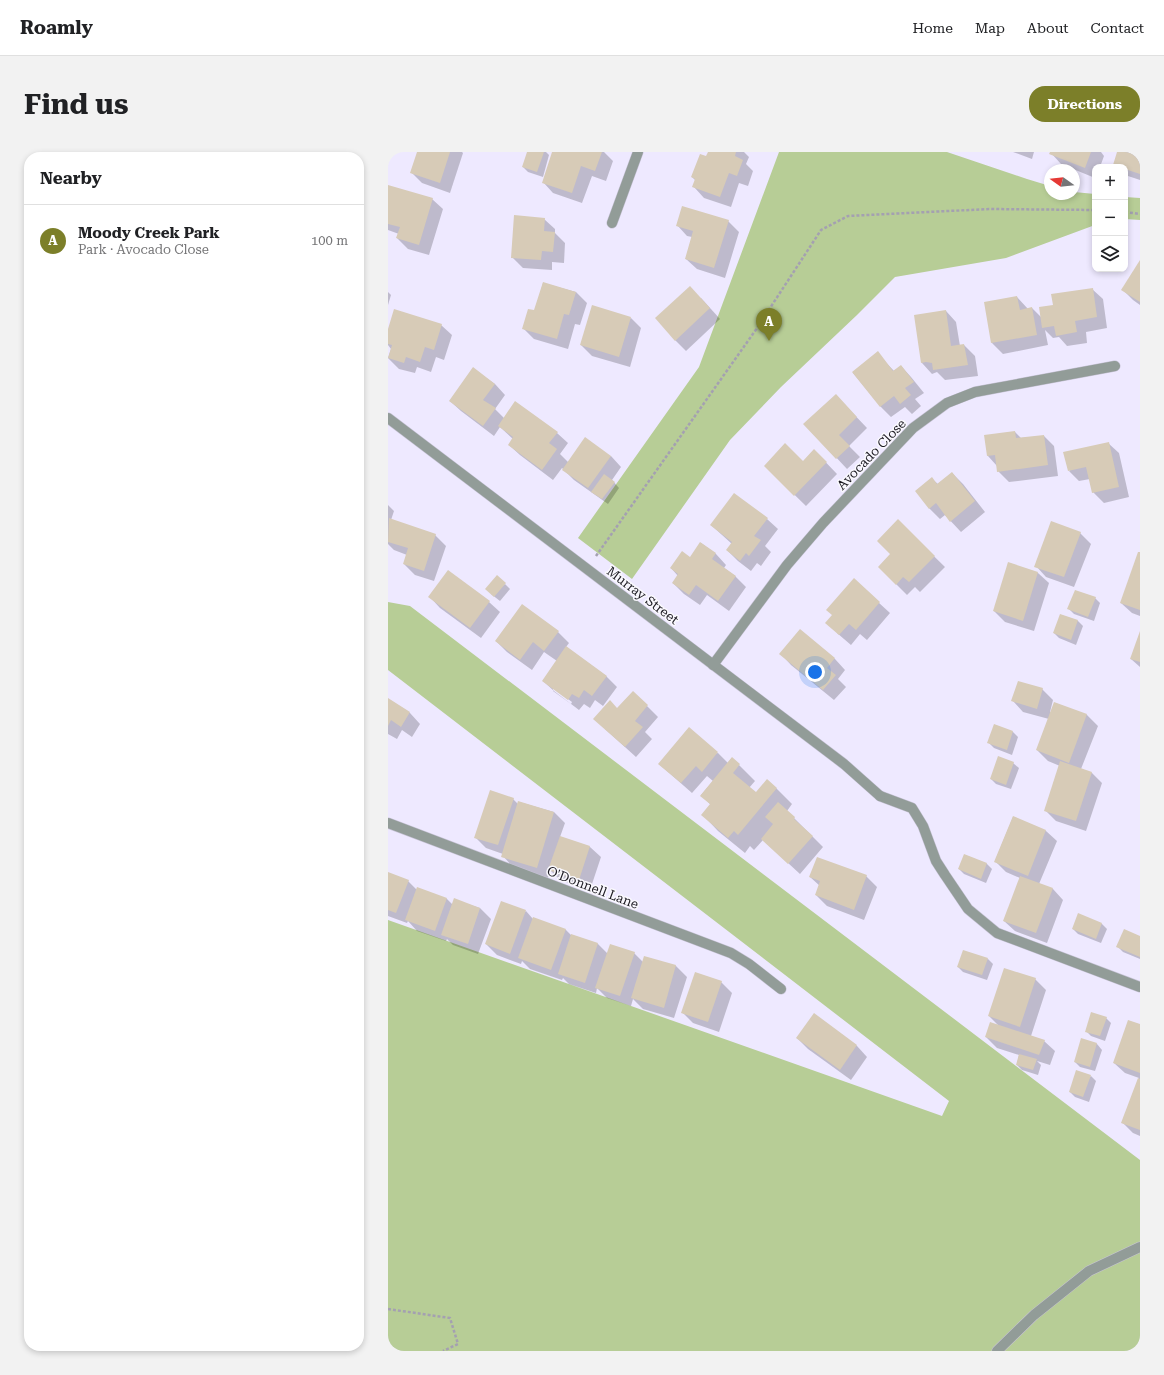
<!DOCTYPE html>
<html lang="en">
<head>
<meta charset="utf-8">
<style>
  body { margin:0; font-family:"Roboto Serif",serif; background:#f2f2f2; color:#202124 }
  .controls { position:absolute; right:12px; top:12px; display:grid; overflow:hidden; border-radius:8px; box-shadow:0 2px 6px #0003 }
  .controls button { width:36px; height:36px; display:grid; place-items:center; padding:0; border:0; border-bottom:1px solid #e0e0e0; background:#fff; color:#202124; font:20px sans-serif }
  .compass { position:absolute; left:656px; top:12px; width:36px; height:36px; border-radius:50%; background:#fff; box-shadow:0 2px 6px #0003; rotate:285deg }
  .you { position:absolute; left:427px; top:520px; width:14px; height:14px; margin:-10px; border:3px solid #fff; border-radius:50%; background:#1a73e8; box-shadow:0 0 0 6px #1a73e833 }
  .badge { display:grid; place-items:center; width:26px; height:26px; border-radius:50%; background:#7c7f29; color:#fff; font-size:13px; font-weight:700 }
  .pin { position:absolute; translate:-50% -33px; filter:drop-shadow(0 1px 2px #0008) }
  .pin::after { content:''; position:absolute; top:21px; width:14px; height:12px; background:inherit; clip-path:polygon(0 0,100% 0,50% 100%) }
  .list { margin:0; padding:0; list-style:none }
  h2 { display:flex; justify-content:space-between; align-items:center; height:52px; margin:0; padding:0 16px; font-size:17px }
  h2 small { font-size:13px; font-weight:400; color:#757577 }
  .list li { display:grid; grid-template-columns:26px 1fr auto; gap:12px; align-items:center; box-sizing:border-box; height:72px; padding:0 16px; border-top:1px solid #e0e0e0 }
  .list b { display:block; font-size:15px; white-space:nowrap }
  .list p { margin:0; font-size:13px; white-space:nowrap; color:#757577 }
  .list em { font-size:13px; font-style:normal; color:#757577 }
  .icon { flex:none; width:22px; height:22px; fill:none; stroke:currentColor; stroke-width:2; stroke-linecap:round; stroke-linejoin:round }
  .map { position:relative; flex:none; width:752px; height:1199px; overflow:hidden; border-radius:16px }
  header { display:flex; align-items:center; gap:24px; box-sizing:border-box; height:56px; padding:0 20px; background:#fff; border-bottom:1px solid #e0e0e0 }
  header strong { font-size:19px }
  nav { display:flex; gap:22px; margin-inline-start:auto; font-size:14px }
  .intro { display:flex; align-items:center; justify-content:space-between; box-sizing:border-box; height:96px; padding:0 24px }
  h1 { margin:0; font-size:28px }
  .button { padding:10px 18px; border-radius:16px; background:#7c7f29; color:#fff; font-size:14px; font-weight:700 }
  main { display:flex; gap:24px; padding:0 24px }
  aside { flex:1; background:#fff; border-radius:16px; box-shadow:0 2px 6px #0003 }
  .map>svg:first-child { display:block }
  .green { fill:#b7cd96 }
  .shadow { fill:#0003; fill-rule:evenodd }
  .building { fill:#d7cbb7 }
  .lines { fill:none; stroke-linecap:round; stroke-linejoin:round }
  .lane-casing { stroke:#c8c4d7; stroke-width:11 }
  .street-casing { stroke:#c8c4d7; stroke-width:11 }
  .path { stroke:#a4a0b1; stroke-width:2.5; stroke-dasharray:3 2; stroke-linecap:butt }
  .lane { stroke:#929c98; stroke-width:10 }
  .street { stroke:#929c98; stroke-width:10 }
  .labels { text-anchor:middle; stroke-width:3; stroke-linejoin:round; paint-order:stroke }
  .street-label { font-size:13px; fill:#1c1a22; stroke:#faf9fe }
</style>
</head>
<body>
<header>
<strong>Roamly</strong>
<nav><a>Home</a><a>Map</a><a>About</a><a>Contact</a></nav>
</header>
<div class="intro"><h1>Find us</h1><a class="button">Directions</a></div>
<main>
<aside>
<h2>Nearby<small></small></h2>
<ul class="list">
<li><span class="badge">A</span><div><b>Moody Creek Park</b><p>Park · Avocado Close</p></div><em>100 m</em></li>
</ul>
</aside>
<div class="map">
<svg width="752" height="1199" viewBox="0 0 752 1199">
  <rect width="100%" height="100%" fill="#eee9ff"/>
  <g class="green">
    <polygon points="391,0 559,0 639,27 662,34 662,42 686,42 686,40 707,42 707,73 618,106 507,125 469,163 393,235 342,288 244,427 190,386 311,215"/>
    <polygon points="737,45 752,46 752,68 737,67"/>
    <polygon points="0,450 22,454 752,1008 752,1199 0,1199 0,768 554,964 561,949 0,518"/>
  </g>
  <g class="shadow">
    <polygon points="30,0 74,0 75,1 62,41 34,31 23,20"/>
    <polygon points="140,0 158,0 161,3 155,25 140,20 135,15"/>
    <polygon points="165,0 216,0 225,9 218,29 204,24 194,51 165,41 155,30"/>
    <polygon points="321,0 356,0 361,5 358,12 365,19 360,34 351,31 343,55 316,46 306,35 308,29 304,25 319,6"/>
    <polygon points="625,0 646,0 644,7"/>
    <polygon points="663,0 713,0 716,4 712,15 707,15 707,26 673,12 663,1"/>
    <polygon points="730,0 752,0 752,28 737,23 737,15 729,15 726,12"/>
    <polygon points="0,36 44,47 55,57 41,103 20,97 9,86 11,82 0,78"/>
    <polygon points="156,67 167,77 167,81 177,91 176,111 164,110 164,118 135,116 124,105"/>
    <polygon points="340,69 351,80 337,126 309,117 298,107 304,85 299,84 289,73"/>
    <polygon points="752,110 752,153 745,148 735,138"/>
    <polygon points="155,131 188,140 199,151 192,173 187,172 180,197 146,187 135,176 147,160"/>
    <polygon points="704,137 715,147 719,176 698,180 699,191 679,194 671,185 665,186 657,178 660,193 615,202 604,191 597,151 629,145 640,157 644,156 653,165 666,154"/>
    <polygon points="0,140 3,143 0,153"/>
    <polygon points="313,146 332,167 298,199 287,188"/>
    <polygon points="558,159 568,170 572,194 576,193 587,204 590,224 557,228 549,220 544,222 534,211 527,164"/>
    <polygon points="243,166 253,176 242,215 204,204 193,193"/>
    <polygon points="53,173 64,183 56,208 48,205 43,220 29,215 27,221 11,217 0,206 3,197 0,193 0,180"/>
    <polygon points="489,201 506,219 513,214 523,225 536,241 527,247 533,254 524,262 517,255 503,265 493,255 465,221"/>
    <polygon points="85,217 107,232 117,243 107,257 116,266 169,281 180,291 172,302 180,310 223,304 233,315 224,328 231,336 220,352 186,328 174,316 165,328 132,303 121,293 125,287 112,275 106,284 73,259 62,249"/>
    <polygon points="458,254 479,276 461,294 472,305 459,317 417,272"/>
    <polygon points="627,280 633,286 656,284 666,294 670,324 621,330 610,319 609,314 600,304 597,284"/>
    <polygon points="720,291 731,301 741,345 716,351 705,340 702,327 691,329 681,319"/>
    <polygon points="426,298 449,322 418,354 377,314 415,310"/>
    <polygon points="564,321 575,332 597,360 573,380 557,363 552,367 541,356 544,327 550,332"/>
    <polygon points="0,353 6,359 3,368 47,383 58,394 46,429 27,423 16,412 19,403 6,398 0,392"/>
    <polygon points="379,367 390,377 377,394 383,400 373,414 369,411 363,419 350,409 339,398 344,392 323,373"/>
    <polygon points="510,369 557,415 532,440 527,435 519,443 491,415 503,402"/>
    <polygon points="692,381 703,392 686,435 658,425 648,414"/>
    <polygon points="313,391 328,402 338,413 336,416 347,424 358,435 341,459 319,443 312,453 296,442 285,431 290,424 283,416 302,407"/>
    <polygon points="752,401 752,464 744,461 733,451"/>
    <polygon points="621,411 650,421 661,431 646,479 617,470 606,459"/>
    <polygon points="466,428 502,461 479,488 472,482 463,493 449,481 445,463"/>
    <polygon points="117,432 122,437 112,449 103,442"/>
    <polygon points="42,445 101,450 112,460 93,486 52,456"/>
    <polygon points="707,446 712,451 706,469 686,462 681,457"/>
    <polygon points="673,463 690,469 695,474 688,493 671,486 666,481"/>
    <polygon points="412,479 447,507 457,518 450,527 458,535 446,548 403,513 393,502"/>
    <path d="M170 480 181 491 178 495 218 524 229 535 215 554 207 548 202 556 196 552 191 558 166 539 155 529 169 509 156 500 144 518 119 500 108 489ZM165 536 184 550 183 552 165 539Z"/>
    <polygon points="752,482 752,515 743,507"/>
    <polygon points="654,537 665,548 662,560 663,561 667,551 699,563 710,574 693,617 704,621 714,631 698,679 668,669 658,659 672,614 660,609 649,598 661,567 635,560 625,549"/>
    <polygon points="245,540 270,565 257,580 264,587 248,605 217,577 229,557"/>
    <polygon points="0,547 22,561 32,572 24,585 14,578 9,587 0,582"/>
    <polygon points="607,573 625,580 630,585 624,603 606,596 601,591"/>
    <polygon points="330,601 340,611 344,606 367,629 361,636 368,642 388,636 404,652 399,659 435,695 412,722 375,688 366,698 362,694 357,701 330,679 315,663 323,653 313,643 325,629 319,624 304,641 271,612"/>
    <polygon points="625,611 631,616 623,637 608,632 603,627"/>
    <polygon points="125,647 130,652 131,650 166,660 177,671 172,685 202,695 213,705 202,738 172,728 162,718 160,726 125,715 115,704 115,702 98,696 88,686"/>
    <polygon points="625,665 658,679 669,689 651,732 665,737 675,748 659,791 627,779 616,769 632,726 618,720 607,709"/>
    <polygon points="577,703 599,712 604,717 598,731 576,722 571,717"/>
    <polygon points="0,722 20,729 29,738 59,747 65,753 67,748 92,756 103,767 90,802 65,793 59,787 58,789 29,779 20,769 19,771 0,764"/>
    <polygon points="478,724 489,735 476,768 439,754 428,743 432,734 422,725"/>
    <polygon points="138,759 145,767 178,778 183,783 210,792 220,802 246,801 255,810 257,805 288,814 299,825 286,866 255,857 245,847 243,854 219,846 209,836 208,841 181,832 175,826 174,828 142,817 134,809 133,812 109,803 98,792"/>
    <polygon points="691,763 714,772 719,777 713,791 690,782 685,777"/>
    <polygon points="752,785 752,807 735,800 730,795"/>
    <polygon points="600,807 605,812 599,828 575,820 570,815"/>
    <polygon points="647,827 658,838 643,884 656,889 667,899 662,913 649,909 653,913 650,923 634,918 629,913 631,903 609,896 598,885 611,874 601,864"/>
    <polygon points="333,830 344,841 331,880 305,871 294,860"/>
    <polygon points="427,863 469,894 479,905 463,928 420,897 409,886"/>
    <polygon points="718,866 723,871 717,889 703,884 698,879"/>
    <polygon points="752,873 752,984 745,981 735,971 751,926 737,921 726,911"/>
    <polygon points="694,888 709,892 714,898 707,919 692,915 687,910"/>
    <polygon points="703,924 708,929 701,950 687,945 682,940"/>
  </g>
  <g class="building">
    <polygon points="29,0 62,0 52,31 22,21"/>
    <polygon points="139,0 156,0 149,20 134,15"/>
    <polygon points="164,0 214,0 207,19 193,14 184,41 154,31"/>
    <polygon points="320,0 348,0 347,4 355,8 349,24 341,21 332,45 304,35 307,27 303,25 312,2 318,4"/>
    <polygon points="662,0 703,0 697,16 661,2"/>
    <polygon points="729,0 752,0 752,22 737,17 737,15 725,13"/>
    <polygon points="0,33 45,46 31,93 8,86 12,75 0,72"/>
    <polygon points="294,54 341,68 326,116 297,107 305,79 288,74"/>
    <polygon points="126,63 157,66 156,79 167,80 165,100 154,99 153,108 123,106"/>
    <polygon points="752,108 752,150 733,138"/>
    <polygon points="155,130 188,140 181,163 176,162 169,187 134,177 140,157 146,158"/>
    <polygon points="302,134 322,156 287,189 267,166"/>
    <polygon points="705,136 709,165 687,169 689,180 668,184 666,174 654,176 651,155 665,153 663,142"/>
    <polygon points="629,144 632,158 644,155 649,183 603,191 596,150"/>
    <polygon points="204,153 243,165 231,205 192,193"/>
    <polygon points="6,157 54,172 46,198 37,195 32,210 18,205 16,211 0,206 4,193 0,192 0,177"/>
    <polygon points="558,158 563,194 576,192 580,213 545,218 544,211 538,210 533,211 526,163"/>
    <polygon points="490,199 505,219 513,213 526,230 517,236 523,243 512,252 506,244 492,255 464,220"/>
    <polygon points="85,215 107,232 95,248 108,256 95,274 61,249"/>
    <polygon points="448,242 469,265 451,283 462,294 448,307 415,272"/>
    <polygon points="127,249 170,280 161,291 169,297 154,318 120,293 125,285 110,274"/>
    <polygon points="627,279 628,286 656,283 660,313 609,320 607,303 599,304 596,283"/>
    <polygon points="197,285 223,304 200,336 174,318"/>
    <polygon points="721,290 731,335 704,341 698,315 680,319 675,300"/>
    <polygon points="397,291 415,309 426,297 439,310 406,344 376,314"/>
    <polygon points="564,320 587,349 562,370 548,351 541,357 527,339 544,325 549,332"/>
    <polygon points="216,322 227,330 214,347 203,340"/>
    <polygon points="346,341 380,366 366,384 373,388 361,404 358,401 352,409 338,398 344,390 322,373"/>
    <polygon points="1,366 48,382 36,419 15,412 20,396 0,390"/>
    <polygon points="510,367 547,404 521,430 515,425 508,433 490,415 502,402 489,389"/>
    <polygon points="663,369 693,380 676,425 646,415"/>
    <polygon points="312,390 328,401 324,407 348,424 330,449 308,433 301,443 284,431 290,422 282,416 294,399 302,405"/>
    <polygon points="750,400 752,400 752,458 732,451"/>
    <polygon points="620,410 650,420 635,469 605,459"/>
    <polygon points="60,418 102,449 82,476 40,445"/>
    <polygon points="109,423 118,431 106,445 97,437"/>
    <polygon points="466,426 492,450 468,478 461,472 451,483 437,471 444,463 438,458"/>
    <polygon points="687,438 708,445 700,465 679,457"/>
    <polygon points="134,452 171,479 156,499 145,490 132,508 107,489"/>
    <polygon points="672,462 690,468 683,488 665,481"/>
    <polygon points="412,477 447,506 439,516 448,523 435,538 391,502"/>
    <polygon points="752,479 752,510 742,507"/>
    <polygon points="178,494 219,524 204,544 196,538 191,546 184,542 180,548 154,529"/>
    <polygon points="630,529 655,536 649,557 623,549"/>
    <polygon points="245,539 260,553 247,569 255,575 237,595 205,567 222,548 229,556"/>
    <polygon points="0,546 22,560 13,575 3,568 0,574"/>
    <polygon points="666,550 699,562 681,611 648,598"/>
    <polygon points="606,572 625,579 619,598 599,591"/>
    <polygon points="301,575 330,600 314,620 308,614 293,631 270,612"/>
    <polygon points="610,604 626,610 618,633 602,627"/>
    <polygon points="344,605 352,612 345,621 368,640 379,627 389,636 350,683 346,679 340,686 313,663 322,652 312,644"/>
    <polygon points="672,609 704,620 688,669 656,659"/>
    <polygon points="102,638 126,646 110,693 86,686"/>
    <polygon points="130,649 166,660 149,716 113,705"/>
    <polygon points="390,650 407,665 406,667 425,684 400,712 373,687 385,672 377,665"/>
    <polygon points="625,664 658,678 640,724 606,710"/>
    <polygon points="172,684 202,694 191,728 160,718"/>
    <polygon points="576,702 599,711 593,727 570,717"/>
    <polygon points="429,705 479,723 466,758 427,743 432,729 421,725"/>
    <polygon points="0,720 21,728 8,761 0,758"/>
    <polygon points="632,724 665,736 648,781 615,769"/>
    <polygon points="29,735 59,746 47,779 17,768"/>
    <polygon points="66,746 92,756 80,792 53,783"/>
    <polygon points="113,749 138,758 122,802 97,792"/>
    <polygon points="690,761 714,771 708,787 684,777"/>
    <polygon points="145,765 178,777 163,818 130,806"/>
    <polygon points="736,777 752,784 752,805 728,795"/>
    <polygon points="183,782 210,791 197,831 170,822"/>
    <polygon points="222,792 247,800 232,844 207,836"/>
    <polygon points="575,798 600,806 594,823 569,815"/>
    <polygon points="256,804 288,813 276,856 243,846"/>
    <polygon points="616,816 648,826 632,875 600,864"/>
    <polygon points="307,820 334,829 320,870 293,861"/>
    <polygon points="703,860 719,865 712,884 697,880"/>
    <polygon points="426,861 469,893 452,918 408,886"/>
    <polygon points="740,868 752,872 752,921 725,911"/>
    <polygon points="602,870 657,888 651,903 597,885"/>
    <polygon points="693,886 709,891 702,915 686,910"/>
    <polygon points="631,902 649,907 645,918 628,913"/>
    <polygon points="688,918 703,923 695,945 681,940"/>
    <polygon points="750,926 752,927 752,978 733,971"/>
  </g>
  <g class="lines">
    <defs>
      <g id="lane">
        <polyline points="492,644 524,656 535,674 548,709 557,723 580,757 609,781 752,835"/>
        <polyline points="609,1199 646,1163 701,1119 752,1095"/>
      </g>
      <g id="street">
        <polyline points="224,71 250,0"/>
        <polyline points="0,266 456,612 492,644"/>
        <polyline points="325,513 399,413 435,371 525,276 559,251 587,240 727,214"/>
        <polyline points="0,671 322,793 343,801 361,812 393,837"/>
      </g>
    </defs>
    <use href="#lane" class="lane-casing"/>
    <use href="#street" class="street-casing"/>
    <g class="path">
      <polyline points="737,60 752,62"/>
      <polyline points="208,404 367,179 433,78 460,64 601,57 707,58"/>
      <polyline points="0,1157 62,1166 70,1192 55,1199"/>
    </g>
    <use href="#lane" class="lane"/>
    <use href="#street" class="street"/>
  </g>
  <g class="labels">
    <g class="street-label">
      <text transform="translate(483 302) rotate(-46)" y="5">Avocado Close</text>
      <text transform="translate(255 443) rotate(37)" y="5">Murray Street</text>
      <text transform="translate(205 735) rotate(21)" y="5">O'Donnell Lane</text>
    </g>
  </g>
</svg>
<div class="controls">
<button>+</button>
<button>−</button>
<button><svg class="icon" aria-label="layers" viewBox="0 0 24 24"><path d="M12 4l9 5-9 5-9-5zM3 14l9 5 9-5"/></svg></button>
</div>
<svg class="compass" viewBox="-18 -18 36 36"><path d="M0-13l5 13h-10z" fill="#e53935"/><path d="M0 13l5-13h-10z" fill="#757577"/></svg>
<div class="you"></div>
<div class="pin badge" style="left:381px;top:189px">A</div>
</div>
</main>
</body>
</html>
